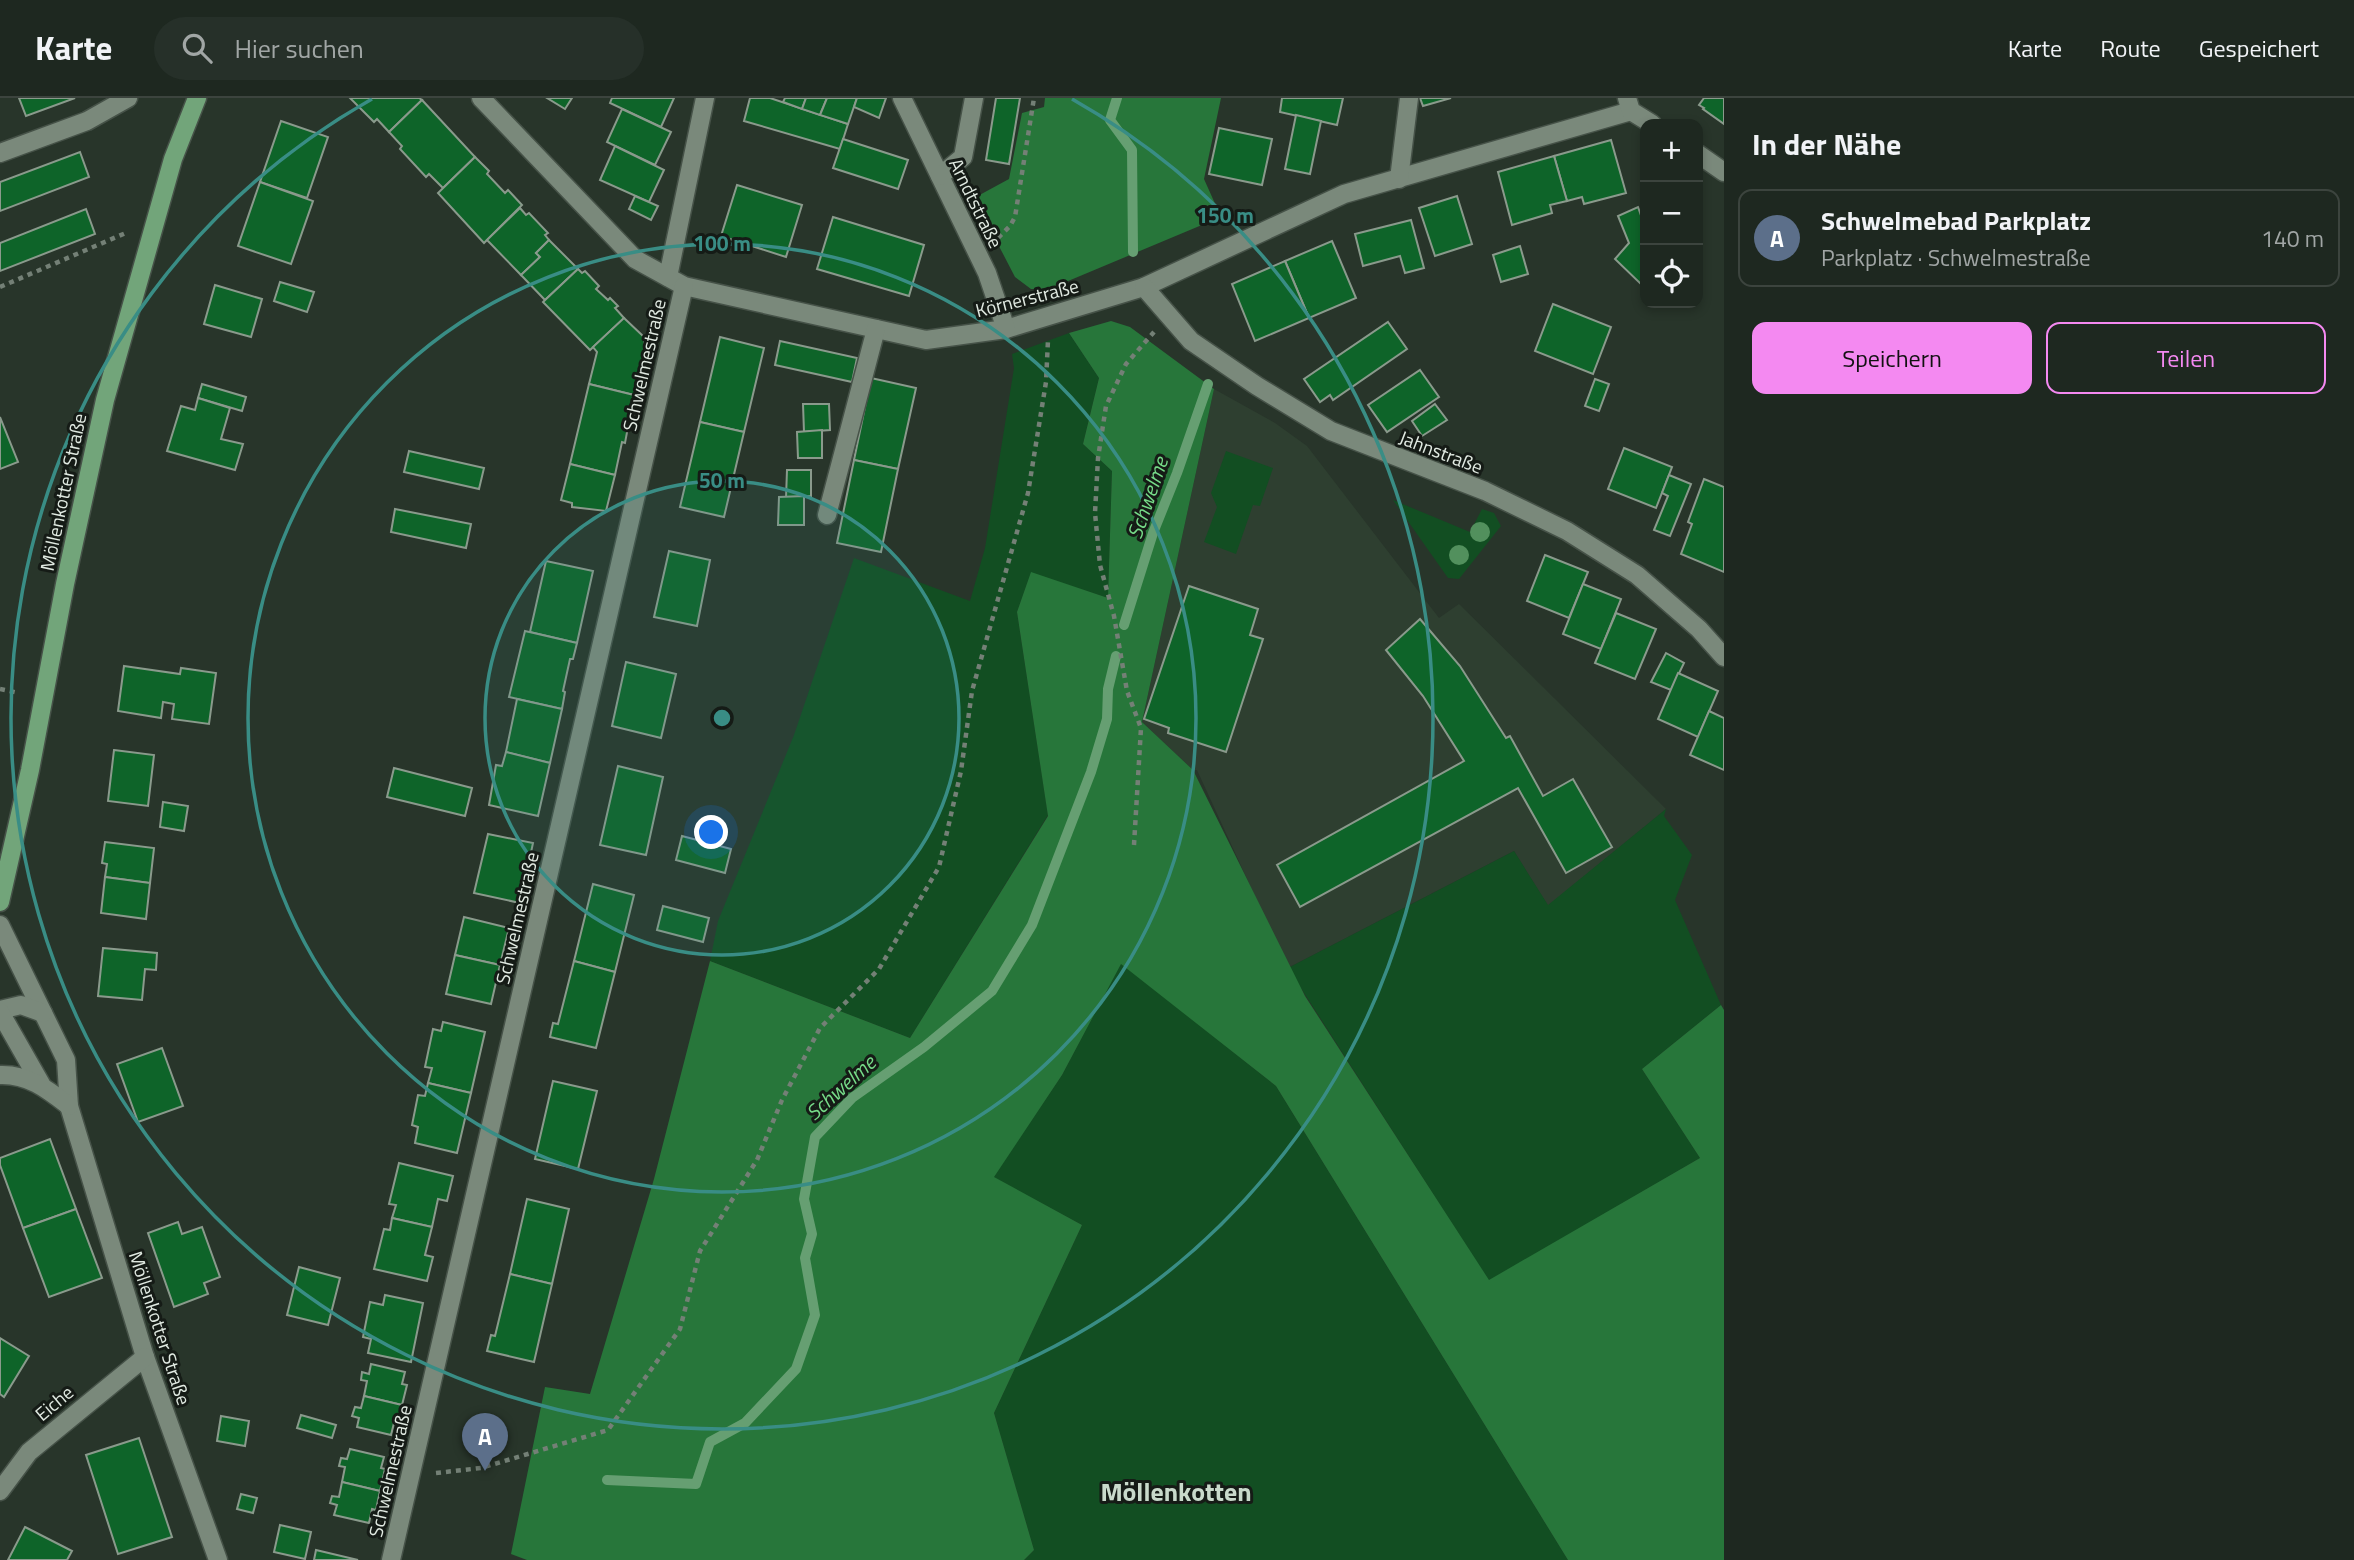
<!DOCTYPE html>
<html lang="de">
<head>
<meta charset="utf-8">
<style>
  body { margin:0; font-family:"Titillium Web",sans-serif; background:#263029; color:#f1f3f6 }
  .controls { position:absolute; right:21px; top:21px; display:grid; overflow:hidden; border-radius:14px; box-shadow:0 4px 10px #0003 }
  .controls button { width:63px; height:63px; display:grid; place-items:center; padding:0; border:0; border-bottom:2px solid #3c443e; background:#1e2820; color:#f1f3f6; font:35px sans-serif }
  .you { position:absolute; left:712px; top:735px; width:24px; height:24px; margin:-18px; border:5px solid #fff; border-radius:50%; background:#1a73e8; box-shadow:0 0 0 10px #1a73e833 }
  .badge { display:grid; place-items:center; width:46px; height:46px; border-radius:50%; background:#f489f1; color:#fff; font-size:23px; font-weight:700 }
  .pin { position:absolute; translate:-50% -58px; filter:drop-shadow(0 2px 4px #0008) }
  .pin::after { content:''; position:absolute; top:37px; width:24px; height:21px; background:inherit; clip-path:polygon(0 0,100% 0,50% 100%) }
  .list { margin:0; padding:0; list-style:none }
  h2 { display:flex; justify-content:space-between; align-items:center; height:91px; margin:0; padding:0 28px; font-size:30px }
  h2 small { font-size:23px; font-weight:400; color:#a1a6a5 }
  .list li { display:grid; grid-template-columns:46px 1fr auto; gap:21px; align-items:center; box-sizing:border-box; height:98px; margin:0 14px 14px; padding:0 14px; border:2px solid #3c443e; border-radius:14px }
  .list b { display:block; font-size:26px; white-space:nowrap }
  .list p { margin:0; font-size:23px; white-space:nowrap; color:#a1a6a5 }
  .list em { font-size:23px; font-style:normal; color:#a1a6a5 }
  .actions { display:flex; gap:14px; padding:21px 28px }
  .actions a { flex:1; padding:16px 0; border:2px solid #f489f1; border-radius:14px; text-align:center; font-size:24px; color:#f489f1 }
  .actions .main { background:#f489f1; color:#111 }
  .icon { flex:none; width:38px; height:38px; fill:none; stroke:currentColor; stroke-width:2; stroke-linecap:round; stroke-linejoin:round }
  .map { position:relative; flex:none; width:1724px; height:1462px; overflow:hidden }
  header { display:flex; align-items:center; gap:42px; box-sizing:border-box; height:98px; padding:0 35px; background:#1e2820; border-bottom:2px solid #3c443e }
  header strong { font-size:33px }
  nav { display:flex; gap:38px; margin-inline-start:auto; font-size:24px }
  .search { width:490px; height:63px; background:#263029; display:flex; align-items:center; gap:18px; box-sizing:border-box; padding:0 24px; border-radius:38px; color:#a1a6a5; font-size:26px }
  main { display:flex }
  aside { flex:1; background:#1e2820 }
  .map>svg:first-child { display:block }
  .built { fill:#2e3f30 }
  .green { fill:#124e22 }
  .forest { fill:#27763a }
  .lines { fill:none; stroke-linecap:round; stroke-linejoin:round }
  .stream { stroke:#669f72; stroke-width:10 }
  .building { fill:#0e6429; stroke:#8a9a8c; stroke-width:2 }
  .minor-casing { stroke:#465248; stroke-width:21 }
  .major-casing { stroke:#465248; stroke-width:21 }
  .path { stroke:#748076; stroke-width:4.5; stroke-dasharray:5 5; stroke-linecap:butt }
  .minor { stroke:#7a897b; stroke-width:18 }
  .major { stroke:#72a57a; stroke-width:18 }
  .tree { fill:#52905d }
  .ring { fill:none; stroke:#398d85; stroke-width:3.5 }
  .labels { text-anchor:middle; stroke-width:6; stroke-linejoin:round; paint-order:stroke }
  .street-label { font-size:19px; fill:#e1eae2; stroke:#151b16 }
  .water-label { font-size:21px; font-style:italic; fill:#76db88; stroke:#151b16 }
  .district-label { font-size:26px; font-weight:bold; fill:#c9dacb; stroke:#151b16 }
  .centre { fill:#398d85; stroke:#151b16; stroke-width:3.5 }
  .ring-label { font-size:21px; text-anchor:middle; font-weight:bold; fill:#398d85; stroke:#151b16; stroke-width:6; stroke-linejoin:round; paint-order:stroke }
</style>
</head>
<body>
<header>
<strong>Karte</strong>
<div class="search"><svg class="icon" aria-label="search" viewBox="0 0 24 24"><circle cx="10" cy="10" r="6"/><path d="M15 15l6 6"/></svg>Hier suchen</div>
<nav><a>Karte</a><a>Route</a><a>Gespeichert</a></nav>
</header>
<main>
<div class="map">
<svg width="1724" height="1462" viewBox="0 0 1724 1462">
  <rect width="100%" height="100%" fill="#28352a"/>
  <polygon class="built" points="1214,291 1275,325 1307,348 1439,520 1459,506 1666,711 1548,808 1514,753 1288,870 1197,672 1193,672 1142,624"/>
  <g class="green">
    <polygon points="1069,235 1099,280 1083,346 1112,373 1108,500 1031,475 1017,514 1048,717 910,940 710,863 718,823 794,637 854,460 970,503 985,450 1014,270 1012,256"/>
    <polygon points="1226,353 1273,370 1260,408 1253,407 1236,456 1204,444 1217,409 1211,395"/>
    <polygon points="1393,402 1470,434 1482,411 1494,415 1501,428 1459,481 1448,480"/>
    <polygon points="1666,711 1664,718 1692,757 1675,802 1721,907 1642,971 1700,1060 1489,1183 1288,870 1514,753 1548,807"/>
    <polygon points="1121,865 1276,988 1568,1462 1024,1462 1034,1452 994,1315 1082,1127 993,1079 1062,977"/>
  </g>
  <g class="forest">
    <polygon points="1045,0 1221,0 1204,81 1221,119 1049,191 1031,191 1015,179 974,100 1009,81 1022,15 1044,9"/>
    <polygon points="1111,223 1130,229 1214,291 1142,624 1193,672 1305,898 1489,1182 1700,1060 1642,971 1721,907 1724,912 1724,1462 1568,1462 1276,988 1121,866 1062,977 994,1079 1082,1127 994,1315 1034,1452 1024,1462 527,1462 511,1456 545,1289 590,1296 654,1081 710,863 910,940 1048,718 1017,514 1031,474 1108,500 1112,373 1083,346 1099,280 1069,235"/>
  </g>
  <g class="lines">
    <g class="stream">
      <polyline points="1117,0 1110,22 1132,52 1133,154"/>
      <polyline points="1124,527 1153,435 1177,375 1208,286"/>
      <polyline points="607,1382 696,1386 710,1344 745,1325 796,1271 815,1217 805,1160 812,1136 804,1101 815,1039 852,1000 924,949 992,893 1032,827 1091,674 1107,621 1108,591 1116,558"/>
    </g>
  </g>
  <g class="building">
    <polygon points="19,0 75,0 26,18"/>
    <polygon points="350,0 419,0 422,2 389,34 377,21 374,24"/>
    <polygon points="547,0 572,0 565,11"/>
    <polygon points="612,0 674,0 661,29 610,5"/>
    <polygon points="750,0 770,0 848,26 840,51 744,23"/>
    <polygon points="785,0 806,0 802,11 783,4"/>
    <polygon points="806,0 827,0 820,17 802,11"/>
    <polygon points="827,0 857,0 848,26 820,17"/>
    <polygon points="857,0 886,0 879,20 854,9"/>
    <polygon points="996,0 1020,0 1009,66 986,62"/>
    <polygon points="1282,0 1343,0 1337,27 1280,14"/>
    <polygon points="1420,0 1451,0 1423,8"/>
    <polygon points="1704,0 1724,0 1724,26 1703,11 1704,10 1699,7"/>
    <polygon points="422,2 475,59 443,90 429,76 426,79 400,51 402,48 389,34"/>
    <polygon points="622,11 671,34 655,67 607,44"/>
    <polygon points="1296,17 1321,23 1310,76 1285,71"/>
    <polygon points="281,23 328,39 307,100 260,84"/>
    <polygon points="1219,30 1272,41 1262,87 1209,76"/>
    <polygon points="843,41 908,62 898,91 833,70"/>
    <polygon points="1611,42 1626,95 1584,106 1582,99 1567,103 1554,58"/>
    <polygon points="615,48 664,72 649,104 600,82"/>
    <polygon points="80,54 89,79 0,113 0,84"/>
    <polygon points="1554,58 1567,103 1550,107 1552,115 1512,127 1498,74"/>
    <polygon points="475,59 489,73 487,76 505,95 508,92 522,107 484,145 438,95"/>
    <polygon points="260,84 313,103 291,166 238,148"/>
    <polygon points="737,87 802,107 786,159 721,138"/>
    <polygon points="635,98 658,108 651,122 629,111"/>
    <polygon points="1457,98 1472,146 1435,158 1419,110"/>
    <polygon points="1638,109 1645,129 1643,133 1645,135 1645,190 1615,161 1629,145 1618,118"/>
    <polygon points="520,110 526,117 529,115 548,135 545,137 549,142 536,155 540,159 521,177 487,142"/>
    <polygon points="86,111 95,136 0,173 0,145"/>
    <polygon points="833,119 924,147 909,198 817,171"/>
    <polygon points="1411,122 1424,170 1405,175 1400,158 1363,168 1355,136"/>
    <polygon points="549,142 578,171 545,202 521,177 540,159 536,155"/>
    <polygon points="1332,143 1356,200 1309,220 1285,163"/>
    <polygon points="1520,148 1528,176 1501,184 1493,157"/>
    <polygon points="1285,163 1309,220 1255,243 1232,186"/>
    <polygon points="578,171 582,175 585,173 599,188 596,191 608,202 610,200 618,208 615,210 624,220 590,252 543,204"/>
    <polygon points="280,184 314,194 307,214 274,203"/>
    <polygon points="215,187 262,201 251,239 204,226"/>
    <polygon points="1553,206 1611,229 1593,276 1535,253"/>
    <polygon points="624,220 644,239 645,251 647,251 634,297 589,286 597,254 593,249"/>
    <polygon points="1388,224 1407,251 1333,302 1330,297 1320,304 1304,281"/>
    <polygon points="720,239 764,250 744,334 700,324"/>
    <polygon points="780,243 857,260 852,284 775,267"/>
    <polygon points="1420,272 1439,299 1387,334 1368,307"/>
    <polygon points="871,280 916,290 898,371 854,362"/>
    <polygon points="1595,281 1609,286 1599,313 1585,308"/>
    <polygon points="202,286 246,299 242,313 198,300"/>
    <polygon points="589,286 634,297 625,345 622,344 615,377 570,366"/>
    <polygon points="198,300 230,310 221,341 243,346 235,372 167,353 181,308 195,312"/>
    <polygon points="803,306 829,306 830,332 804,334"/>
    <polygon points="1435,306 1447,322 1422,338 1412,323"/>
    <polygon points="0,319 18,364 0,371"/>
    <polygon points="700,324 744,334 724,419 680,409"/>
    <polygon points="822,332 822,360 798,360 797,334"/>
    <polygon points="1624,350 1672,369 1656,410 1608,391"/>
    <polygon points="409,353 484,370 479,391 404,374"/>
    <polygon points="854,362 898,371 881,454 837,445"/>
    <polygon points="570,366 615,377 606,413 572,409 572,405 561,402"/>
    <polygon points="787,372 811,372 811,398 786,400"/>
    <polygon points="1669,377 1691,386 1670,438 1654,432 1668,398 1662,395"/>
    <polygon points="1704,381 1724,389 1724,474 1681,456 1692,426 1688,424"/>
    <polygon points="804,398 804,427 778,427 779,399"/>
    <polygon points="395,411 471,426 466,450 391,434"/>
    <polygon points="669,453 710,462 697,528 654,519"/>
    <polygon points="1545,457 1588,474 1569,520 1527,503"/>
    <polygon points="546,463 593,473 577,545 530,534"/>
    <polygon points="1583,486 1621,501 1601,551 1563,536"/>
    <polygon points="1189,488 1258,511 1250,537 1263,541 1226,654 1168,635 1169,630 1144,621"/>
    <polygon points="1616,515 1656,531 1635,581 1595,565"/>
    <polygon points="1420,521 1460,568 1506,640 1510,638 1543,698 1573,681 1612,749 1566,775 1518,690 1300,809 1277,767 1464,663 1423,598 1386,552"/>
    <polygon points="525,533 577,545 573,561 570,561 563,593 565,594 562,611 509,599"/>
    <polygon points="1666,555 1684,565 1671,592 1651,584"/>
    <polygon points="626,564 676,576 661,640 612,628"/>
    <polygon points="124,568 180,576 181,570 216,575 209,626 172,621 174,606 163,604 161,620 118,613"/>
    <polygon points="1678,575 1718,593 1698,639 1658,621"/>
    <polygon points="517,601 562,611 550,665 506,654"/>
    <polygon points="1709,613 1724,620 1724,672 1690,657"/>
    <polygon points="114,652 154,657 148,708 108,703"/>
    <polygon points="506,654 550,665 538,718 489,707 496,667 502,668"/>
    <polygon points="618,668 663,679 646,757 600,747"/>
    <polygon points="394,670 472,690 465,718 387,699"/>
    <polygon points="163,704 188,708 184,733 160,729"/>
    <polygon points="488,736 533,745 520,805 474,795"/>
    <polygon points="682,738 731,751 725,775 676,762"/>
    <polygon points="105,744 154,750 150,785 105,779 107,766 102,765"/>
    <polygon points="105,779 150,785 146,821 101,815"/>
    <polygon points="593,786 634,797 615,874 574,863"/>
    <polygon points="663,808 709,820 703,844 657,832"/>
    <polygon points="464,819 509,830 500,867 455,857"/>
    <polygon points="103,850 157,855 156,872 145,871 142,902 98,898"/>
    <polygon points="455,857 500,867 491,906 446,896"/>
    <polygon points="574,863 615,874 596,950 550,939 553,925 558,926"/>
    <polygon points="443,924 485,934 471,995 428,985 432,970 425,969 433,931 441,933"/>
    <polygon points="162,950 183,1008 138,1024 117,966"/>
    <polygon points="553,983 597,993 578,1071 535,1061"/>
    <polygon points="428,985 471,995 457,1055 415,1045 418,1029 412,1027 418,997 425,998"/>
    <polygon points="50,1041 76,1111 23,1130 0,1067 0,1060"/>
    <polygon points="399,1065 453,1078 447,1103 438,1101 432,1129 392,1120 396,1107 389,1106"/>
    <polygon points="527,1101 569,1111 552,1186 510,1176"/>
    <polygon points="76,1111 102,1180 49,1199 23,1130"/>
    <polygon points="392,1120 432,1129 425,1157 433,1159 427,1183 374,1171 384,1131 390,1132"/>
    <polygon points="178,1124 182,1136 202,1129 220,1179 204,1185 208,1196 174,1209 148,1135"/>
    <polygon points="299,1169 340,1180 328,1227 287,1217"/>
    <polygon points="510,1176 552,1186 534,1264 487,1253 491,1237 495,1238"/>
    <polygon points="385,1197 423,1205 411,1264 368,1255 371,1241 363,1239 370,1204 383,1207"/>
    <polygon points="0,1240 29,1258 4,1299 0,1296"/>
    <polygon points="371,1266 405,1274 402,1286 407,1287 402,1307 364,1298 367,1283 361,1282 362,1274 369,1276"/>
    <polygon points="364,1298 402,1307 398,1325 394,1325 391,1337 357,1329 359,1320 352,1318 355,1309 361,1310"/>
    <polygon points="301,1317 336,1327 332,1340 297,1330"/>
    <polygon points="221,1318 249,1323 245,1348 217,1343"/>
    <polygon points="139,1340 172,1439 118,1456 86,1357"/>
    <polygon points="350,1351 384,1359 381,1370 385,1371 380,1393 342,1384 345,1369 339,1368 341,1360 347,1361"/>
    <polygon points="342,1384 380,1393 376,1412 372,1411 369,1425 334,1417 337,1407 330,1405 332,1398 339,1399"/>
    <polygon points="241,1396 257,1400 253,1415 237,1411"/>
    <polygon points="280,1427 311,1434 305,1461 274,1454"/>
    <polygon points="25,1429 72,1453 67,1462 8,1462"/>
    <polygon points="316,1452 358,1462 314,1462"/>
  </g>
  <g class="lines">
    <defs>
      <g id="minor">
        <polyline points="481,0 635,161 684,188 926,242 1006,231 1144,189 1344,96 1631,13"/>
        <polyline points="902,0 987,175 1006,231"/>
        <polyline points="1627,0 1631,13 1652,26"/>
        <polyline points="0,55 87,23 128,0"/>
        <polyline points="1698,56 1724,74"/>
        <polyline points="940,78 963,59 974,0"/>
        <polyline points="1399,81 1409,0"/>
        <polyline points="668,179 705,0"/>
        <polyline points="1144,189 1191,243 1257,288 1331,333 1485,393 1567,433 1637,477 1699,531 1724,559"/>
        <polyline points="827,417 876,231"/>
        <polyline points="0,827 66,962 69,1008 145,1259 218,1462"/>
        <polyline points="0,912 21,907 43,915"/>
        <polyline points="0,914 41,986"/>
        <path d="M0 977C28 976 47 991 69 1008"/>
        <polyline points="0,1393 29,1354 145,1259"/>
        <polyline points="391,1462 684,188"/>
      </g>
      <polyline id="major" points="0,804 30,672 65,486 105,302 173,61 197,0"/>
    </defs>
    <use href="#minor" class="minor-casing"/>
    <use href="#major" class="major-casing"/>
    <g class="path">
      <polyline points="998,140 1010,128 1015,119 1034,0"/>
      <polyline points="0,189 128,134"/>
      <polyline points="0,591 19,595"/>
      <polyline points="1134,747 1141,630 1127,593 1114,518 1100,467 1095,415 1098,360 1106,308 1126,266 1154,234"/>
      <polyline points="436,1375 481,1370 608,1332 680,1231 700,1153 757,1062 782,1002 820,930 879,871 939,769 961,673 972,593 1028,395 1046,284 1048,242"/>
    </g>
    <use href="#minor" class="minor"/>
    <use href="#major" class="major"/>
  </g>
  <g class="tree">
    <circle cx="1480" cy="434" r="10"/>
    <circle cx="1459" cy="457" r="10"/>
  </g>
  <circle cx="722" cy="620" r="237" fill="#398d85" fill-opacity=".12"/>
  <g class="ring">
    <circle cx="722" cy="620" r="237"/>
    <circle cx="722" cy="620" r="474"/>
    <path d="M1072 1A711 711 0 1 1 372 1"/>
  </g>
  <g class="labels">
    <g class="street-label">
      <text transform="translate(976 105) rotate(64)" y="7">Arndtstraße</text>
      <text transform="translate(1027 200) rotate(-14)" y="7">Körnerstraße</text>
      <text transform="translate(644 267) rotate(-77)" y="7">Schwelmestraße</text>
      <text transform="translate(1441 354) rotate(21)" y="7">Jahnstraße</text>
      <text transform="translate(63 394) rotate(-78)" y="7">Möllenkotter Straße</text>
      <text transform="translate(517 820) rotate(-77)" y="7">Schwelmestraße</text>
      <text transform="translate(160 1230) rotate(72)" y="7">Möllenkotter Straße</text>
      <text transform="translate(54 1305) rotate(-40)" y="7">Eiche</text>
      <text transform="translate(390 1373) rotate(-77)" y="7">Schwelmestraße</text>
    </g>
    <g class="water-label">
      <text transform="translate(1148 400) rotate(-71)" y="7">Schwelme</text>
      <text transform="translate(841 990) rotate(-42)" y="7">Schwelme</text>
    </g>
    <g class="district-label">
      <text x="1176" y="1403">Möllenkotten</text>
    </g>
  </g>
  <circle cx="722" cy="620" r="10" class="centre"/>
  <g class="ring-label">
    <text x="1225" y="125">150 m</text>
    <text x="722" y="153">100 m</text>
    <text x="722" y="390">50 m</text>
  </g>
</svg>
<div class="controls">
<button>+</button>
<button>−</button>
<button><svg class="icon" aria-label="locate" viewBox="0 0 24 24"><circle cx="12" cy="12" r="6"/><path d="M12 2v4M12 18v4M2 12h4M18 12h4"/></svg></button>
</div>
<div class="you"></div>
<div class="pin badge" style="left:485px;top:1373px;background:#5c6f8a">A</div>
</div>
<aside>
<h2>In der Nähe<small></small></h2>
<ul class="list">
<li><span class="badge" style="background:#5c6f8a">A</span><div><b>Schwelmebad Parkplatz</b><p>Parkplatz · Schwelmestraße</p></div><em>140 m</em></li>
</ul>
<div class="actions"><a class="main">Speichern</a><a>Teilen</a></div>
</aside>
</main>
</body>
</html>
